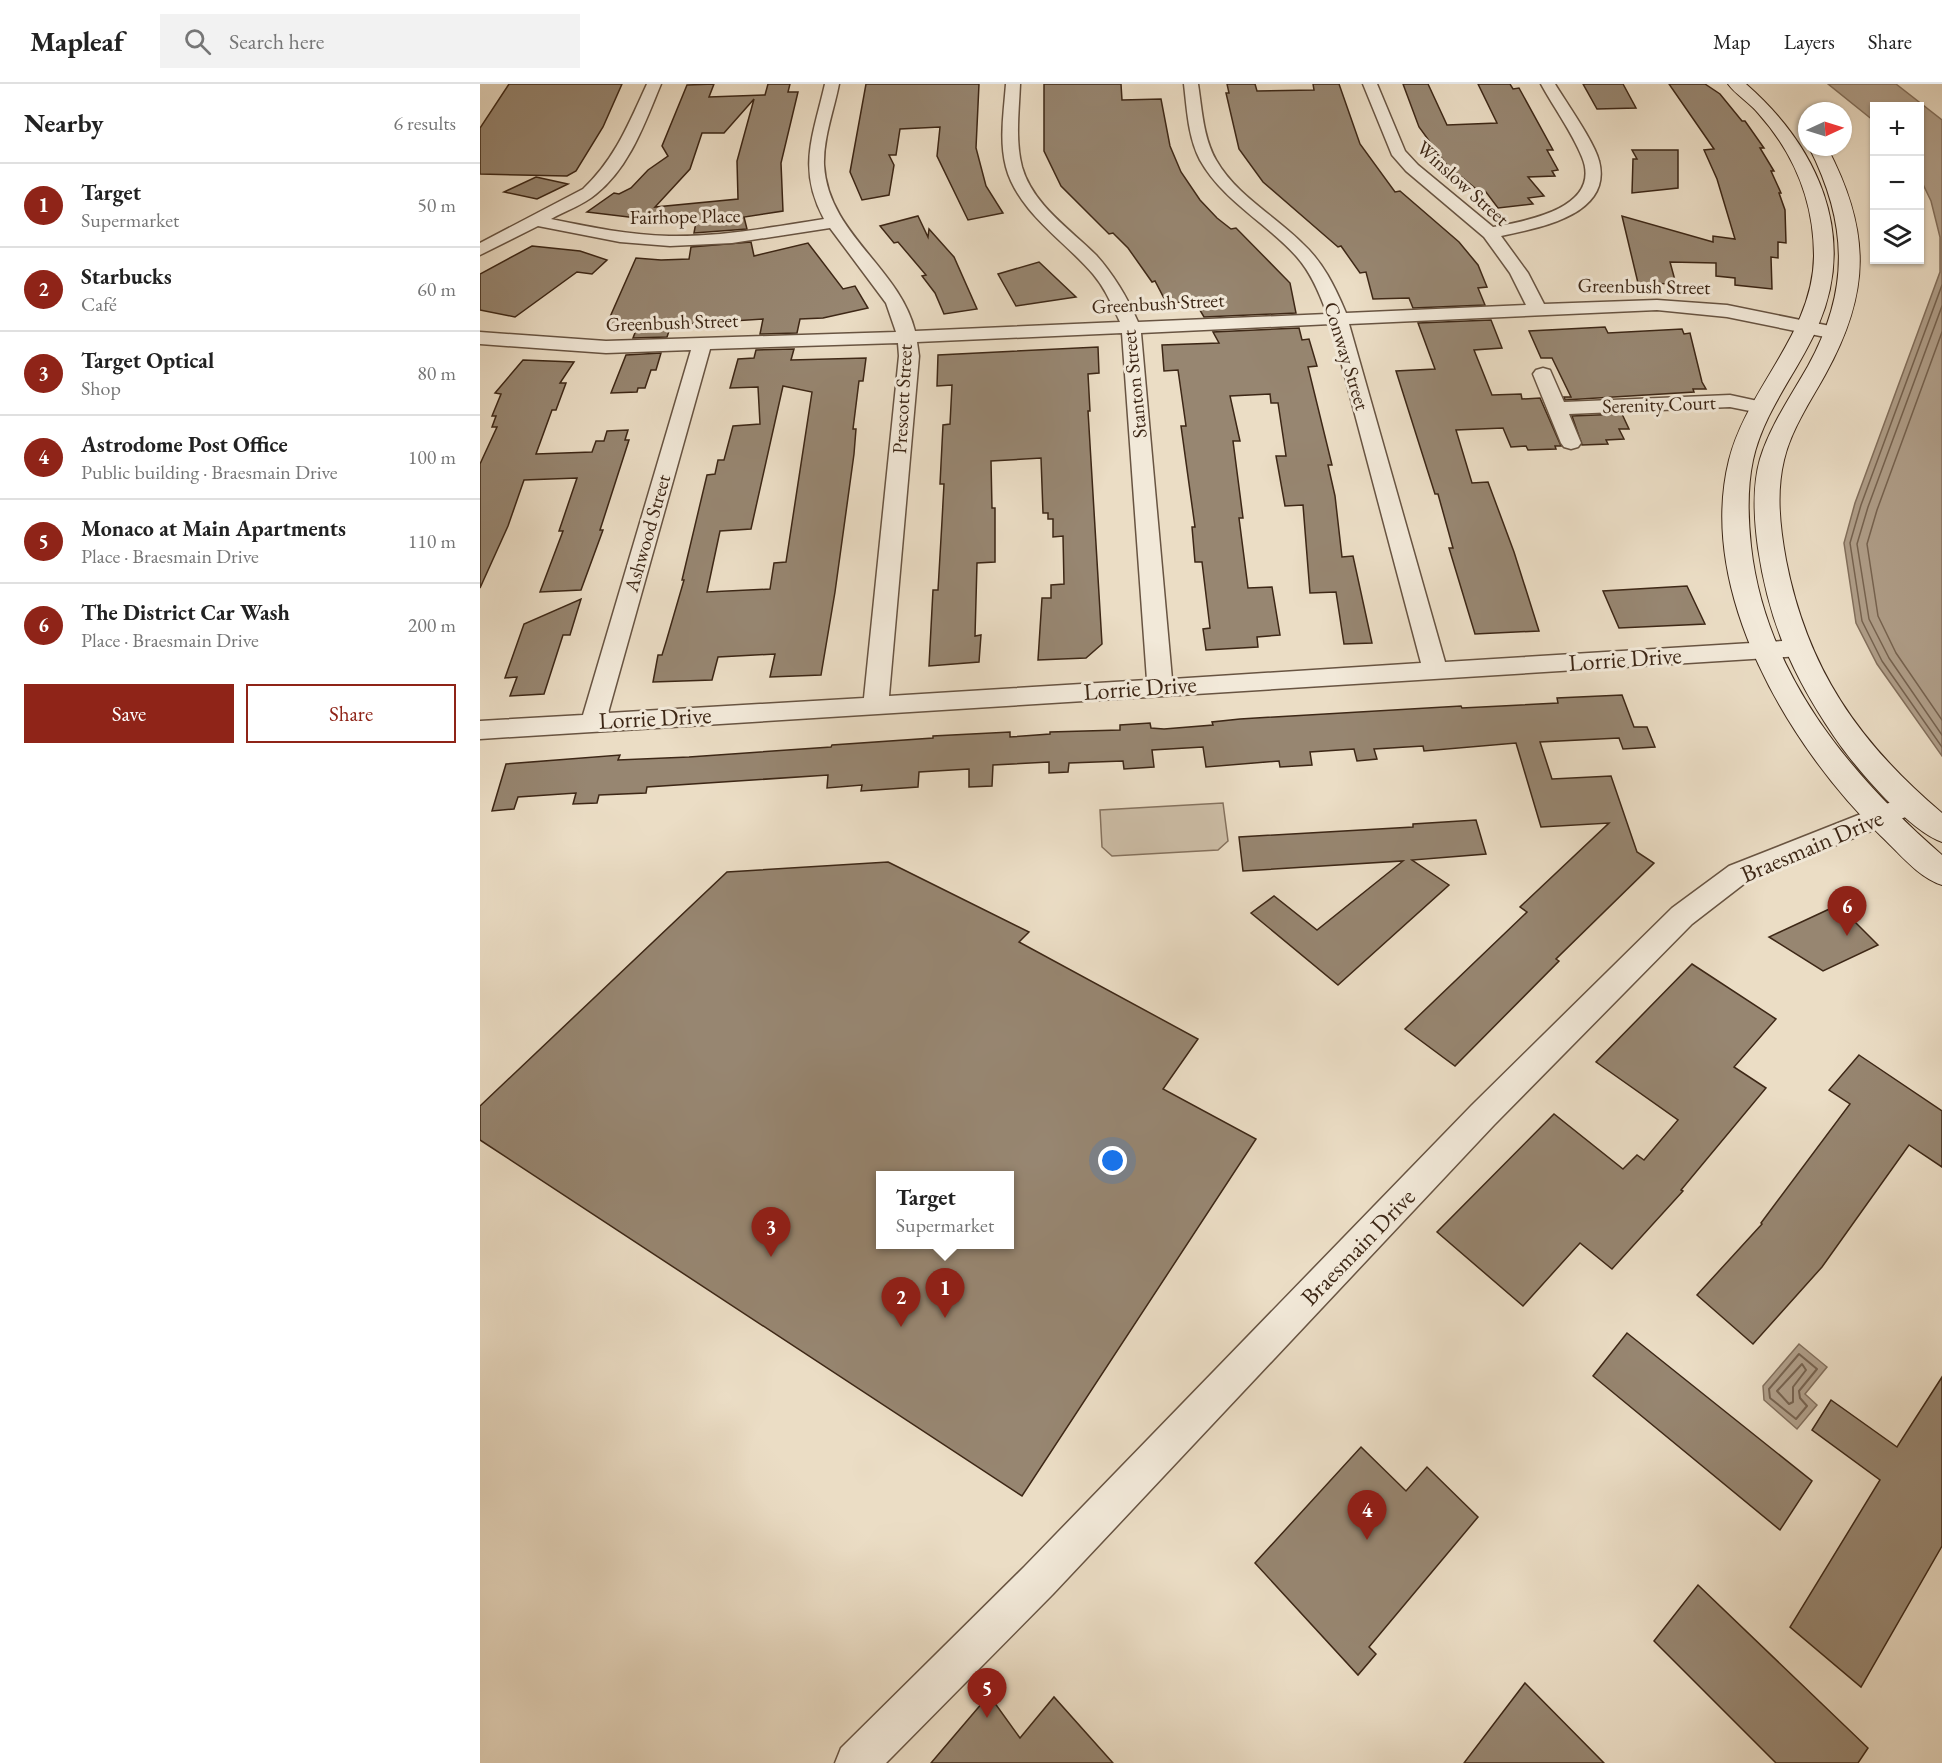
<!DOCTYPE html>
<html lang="en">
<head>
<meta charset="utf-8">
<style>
  body { margin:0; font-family:"EB Garamond",serif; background:#f2f2f2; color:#222 }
  .controls { position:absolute; right:18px; top:18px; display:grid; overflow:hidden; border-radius:0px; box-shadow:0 2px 4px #0004 }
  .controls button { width:54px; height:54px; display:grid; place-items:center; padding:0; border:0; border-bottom:2px solid #e0e0e0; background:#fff; color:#222; font:30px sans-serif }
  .compass { position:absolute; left:1318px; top:18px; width:54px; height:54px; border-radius:50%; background:#fff; box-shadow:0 2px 4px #0004; rotate:86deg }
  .you { position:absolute; left:633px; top:1077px; width:21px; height:21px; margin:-15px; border:4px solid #fff; border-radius:50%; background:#1a73e8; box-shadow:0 0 0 9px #1a73e833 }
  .badge { display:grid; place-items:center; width:39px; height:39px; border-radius:50%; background:#8f2418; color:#fff; font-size:20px; font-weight:700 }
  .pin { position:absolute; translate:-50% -50px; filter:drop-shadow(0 2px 3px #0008) }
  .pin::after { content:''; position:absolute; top:32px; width:21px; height:18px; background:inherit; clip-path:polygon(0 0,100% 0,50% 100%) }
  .popup { position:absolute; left:396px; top:1087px; width:138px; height:78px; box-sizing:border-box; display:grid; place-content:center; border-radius:0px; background:#fff; filter:drop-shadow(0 2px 4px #0005); font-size:20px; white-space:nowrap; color:#767676 }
  .popup b { font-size:22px; color:#222 }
  .popup::after { content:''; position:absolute; left:50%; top:100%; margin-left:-12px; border:12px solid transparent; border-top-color:#fff }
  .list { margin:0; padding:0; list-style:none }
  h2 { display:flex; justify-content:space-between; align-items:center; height:78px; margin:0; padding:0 24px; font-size:26px }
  h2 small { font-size:20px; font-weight:400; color:#767676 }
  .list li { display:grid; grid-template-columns:39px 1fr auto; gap:18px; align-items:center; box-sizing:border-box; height:84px; padding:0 24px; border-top:2px solid #e0e0e0 }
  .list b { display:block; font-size:22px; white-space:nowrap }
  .list p { margin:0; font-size:20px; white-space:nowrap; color:#767676 }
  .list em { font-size:20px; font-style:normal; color:#767676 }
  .actions { display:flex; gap:12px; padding:18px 24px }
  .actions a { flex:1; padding:14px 0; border:2px solid #8f2418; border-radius:0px; text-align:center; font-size:21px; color:#8f2418 }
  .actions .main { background:#8f2418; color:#fff }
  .icon { flex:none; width:33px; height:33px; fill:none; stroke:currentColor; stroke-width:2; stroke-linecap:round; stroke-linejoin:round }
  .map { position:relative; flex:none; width:1462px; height:1679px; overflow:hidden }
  header { display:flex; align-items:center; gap:36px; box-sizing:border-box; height:84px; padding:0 30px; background:#fff; border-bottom:2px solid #e0e0e0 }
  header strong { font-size:28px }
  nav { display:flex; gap:33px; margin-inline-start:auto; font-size:21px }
  .search { width:420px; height:54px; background:#f2f2f2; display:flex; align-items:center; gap:15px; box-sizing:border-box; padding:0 21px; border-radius:0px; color:#767676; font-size:22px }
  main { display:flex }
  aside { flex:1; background:#fff }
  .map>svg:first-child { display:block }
  .green { fill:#cdbea7; stroke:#85725e; stroke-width:1.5 }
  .water { fill:#b09f8a; stroke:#826f5c; stroke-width:1.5 }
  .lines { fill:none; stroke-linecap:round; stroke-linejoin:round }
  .shore-far1 { stroke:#766350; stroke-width:1.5 }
  .shore { stroke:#766350; stroke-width:2 }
  .building { fill:#978671; stroke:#3d2716; stroke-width:1.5; fill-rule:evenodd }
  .street-casing { stroke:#685442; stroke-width:3 }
  .secondary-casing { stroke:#3d2716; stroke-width:2 }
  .street { fill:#f2e9d9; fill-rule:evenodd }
  .secondary { fill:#f2e9d9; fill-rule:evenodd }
  .labels { text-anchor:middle; stroke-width:6; stroke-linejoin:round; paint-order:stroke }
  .far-street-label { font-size:20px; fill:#3d2716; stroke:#f2e9d9 }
  .street-label { font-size:24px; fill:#3d2716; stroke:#f2e9d9 }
</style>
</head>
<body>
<header>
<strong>Mapleaf</strong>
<div class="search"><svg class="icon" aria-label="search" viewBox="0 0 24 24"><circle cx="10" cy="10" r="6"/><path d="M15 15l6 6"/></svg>Search here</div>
<nav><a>Map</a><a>Layers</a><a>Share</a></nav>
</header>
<main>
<aside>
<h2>Nearby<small>6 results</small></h2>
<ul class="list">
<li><span class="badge">1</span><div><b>Target</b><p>Supermarket</p></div><em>50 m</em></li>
<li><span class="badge">2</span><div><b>Starbucks</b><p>Café</p></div><em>60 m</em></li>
<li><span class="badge">3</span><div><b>Target Optical</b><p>Shop</p></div><em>80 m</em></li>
<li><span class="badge">4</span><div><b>Astrodome Post Office</b><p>Public building · Braesmain Drive</p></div><em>100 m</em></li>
<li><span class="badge">5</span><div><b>Monaco at Main Apartments</b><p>Place · Braesmain Drive</p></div><em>110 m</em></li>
<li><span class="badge">6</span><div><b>The District Car Wash</b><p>Place · Braesmain Drive</p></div><em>200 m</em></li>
</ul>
<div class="actions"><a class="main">Save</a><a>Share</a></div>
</aside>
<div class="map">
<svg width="1462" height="1679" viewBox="0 0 1462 1679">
  <rect width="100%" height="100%" fill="#ebddc5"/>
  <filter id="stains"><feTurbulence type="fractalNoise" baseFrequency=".00333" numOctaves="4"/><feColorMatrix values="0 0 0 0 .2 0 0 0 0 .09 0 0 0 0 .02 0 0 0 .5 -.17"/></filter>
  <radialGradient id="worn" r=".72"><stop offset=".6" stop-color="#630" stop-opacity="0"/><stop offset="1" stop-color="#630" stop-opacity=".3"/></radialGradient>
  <polygon class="green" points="743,719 748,757 738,766 632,772 622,763 620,726"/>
  <g class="water">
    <polygon points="1348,0 1416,0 1462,36 1462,672 1397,580 1376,539 1364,459 1375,419 1460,188 1460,153 1451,117 1440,94 1440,22 1394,22 1394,37"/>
    <polygon points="1319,1260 1347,1283 1325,1310 1337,1321 1317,1345 1284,1316 1283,1302"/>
  </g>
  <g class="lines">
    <g class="shore-far1">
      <polyline points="1462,201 1381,421 1370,459 1382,537 1402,577 1462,663"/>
      <polyline points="1462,222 1388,423 1377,460 1389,535 1409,574 1462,651"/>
      <polyline points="1462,248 1397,426 1387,460 1398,532 1416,569 1462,636"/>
    </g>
    <g class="shore">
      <polygon points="1319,1270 1337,1285 1319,1307 1320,1314 1327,1322 1316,1335 1290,1314 1289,1305"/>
      <polygon points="1322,1280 1326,1286 1313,1303 1313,1318 1309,1320 1297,1307"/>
    </g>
  </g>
  <g class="building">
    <polygon points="29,0 142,0 123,43 96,87 87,92 0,90 0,44"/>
    <path d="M234 0 229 13 285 11 288 0H310L308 8H318L301 79 303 127 264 133 267 145 214 149 216 138 170 137 169 129 165 135 107 128 134 109 139 110 151 104 168 86 188 72 182 62 207 1ZM274 15 257 77 258 115 175 123 210 85 222 49H244Z"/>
    <polygon points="386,0 499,0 496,64 506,102 523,129 488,136 457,72 460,43 420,45 416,71 409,71 414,81 409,111 382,116 370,88"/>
    <polygon points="564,0 641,0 642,16 681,15 690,62 701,88 720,116 737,134 751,145 756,144 810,199 816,229 724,233 714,216 687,220 675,197 672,198 648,164 633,149 629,150 581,102 564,67"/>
    <polygon points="747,0 775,0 777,7 834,6 833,0 859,0 880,60 915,108 920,107 979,158 998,181 1007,203 998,204 1005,221 933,224 929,214 893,215 886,188 880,189 861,162 858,163 783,98 759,65 746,9 749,9"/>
    <polygon points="923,0 948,0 967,41 1017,39 998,0 1030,0 1033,5 1039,4 1073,66 1067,66 1078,86 1072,87 1075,92 1048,93 1064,112 1048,114 1053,120 1018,124 1006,108 1001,109 966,80 939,43"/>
    <polygon points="1103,0 1143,0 1156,24 1117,25"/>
    <polygon points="1189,0 1225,0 1240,10 1262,37 1265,37 1284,64 1280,64 1294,87 1291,87 1301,109 1299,109 1305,126 1306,159 1298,158 1298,174 1291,173 1292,205 1255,201 1255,194 1236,192 1236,179 1190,178 1196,200 1158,199 1142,132 1233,158 1233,152 1255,155 1237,95 1224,66 1234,65"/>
    <polygon points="1152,66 1198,66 1198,104 1152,109 1153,75 1157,75"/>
    <polygon points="56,93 88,100 57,115 24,108"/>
    <polygon points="438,132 448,153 449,145 474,173 497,225 464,230 455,209 442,192 446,191 418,158 414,159 400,142"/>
    <polygon points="271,158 274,172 328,159 363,205 375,202 388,224 343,234 320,235 317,249 280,250 283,235 191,241 187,253 153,254 158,241 126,242 156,174 181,176 209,175 211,163"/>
    <polygon points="52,162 100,167 127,176 112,190 97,188 35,233 0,226 0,190"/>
    <polygon points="559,178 596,213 536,222 518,190"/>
    <polygon points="1011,236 1022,264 994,266 1012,311 1041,310 1042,315 1060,314 1081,362 1075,362 1076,365 1048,366 1046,362 1031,363 1023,344 976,346 992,399 1008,398 1034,468 1059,547 995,550 969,464 973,464 958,410 955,410 916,287 955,285 938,239"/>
    <polygon points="1125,243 1128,249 1202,245 1204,250 1210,249 1222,298 1226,305 1213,305 1214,308 1085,316 1084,313 1091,313 1072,274 1061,274 1049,247"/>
    <polygon points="819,244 822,256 829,255 837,282 828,283 852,381 848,381 855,412 862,473 873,472 892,559 864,560 856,508 830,509 823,421 805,422 796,372 806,372 798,319 791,319 790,310 750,312 760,357 753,357 763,434 759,434 768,504 792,503 800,551 777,553 778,563 726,566 723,545 730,544 722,478 715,478 712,443 715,443 701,342 706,342 698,286 684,287 682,261 739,259 733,248"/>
    <polygon points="618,263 619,289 608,290 610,327 608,327 622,560 606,574 558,576 562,514 571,514 571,501 584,500 583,452 573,453 573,435 568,435 568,429 563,429 561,374 511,377 512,424 515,424 515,478 497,479 495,552 501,551 499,578 449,582 453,506 458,506 462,437 464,400 460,400 463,341 470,340 472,301 457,302 458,271"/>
    <path d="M314 265 311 276 386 274 383 297H379L373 345H376L374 370 355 508 341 591 290 593 295 570 238 573 232 596 173 598 178 571H182L186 558 204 496H202L227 391 235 390 238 376H244L253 342 280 340 278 303 250 304 258 275 274 274 276 266ZM303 302 332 308 306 478 294 479 290 505 227 508 240 447 271 445Z"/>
    <polygon points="181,269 176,286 171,286 165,304 158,304 157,308 131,309 146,271"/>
    <polygon points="43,276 94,278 80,299 86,299 76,326 72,326 56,370 112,368 116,357 124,357 127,347 148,346 145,356 149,356 120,446 123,446 101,506 60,508 83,447 79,447 97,394 44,396 28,442 0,504 0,380 17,343 12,343 16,332 12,332 21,310 15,309"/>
    <polygon points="1142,330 1149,345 1139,345 1144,355 1126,356 1128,360 1102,361 1092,332"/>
    <polygon points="1207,502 1225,540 1139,544 1123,507"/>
    <polygon points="101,515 90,551 83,551 64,610 30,612 37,593 25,594 44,540"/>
    <polygon points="1142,611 1154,643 1167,643 1175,663 1143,665 1139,654 1060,658 1072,695 1131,692 1157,768 1174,779 1076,875 1079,877 975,982 925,945 1047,828 1040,823 1129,739 1061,743 1036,659 944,667 943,662 894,665 897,675 877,677 874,665 830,668 832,681 800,683 799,677 726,683 723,663 672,666 674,683 644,685 643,677 589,679 588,688 569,689 569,678 513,681 512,702 489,703 489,685 439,688 438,703 381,707 382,701 347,704 348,691 167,703 166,709 119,711 117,719 93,720 96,709 38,713 34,725 12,727 26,680 140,671 138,676 209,673 351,663 352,661 453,654 453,652 530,648 530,653 570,650 570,648 640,646 640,641 670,639 671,644 684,645 733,641 732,638 760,635 981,622 982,624 1078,619 1077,614"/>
    <polygon points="996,736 1006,770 932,776 969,801 858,901 771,829 794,812 837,846 923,777 763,787 759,753 933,743 933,740"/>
    <path d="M408 778 549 848 539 858 718 955 683 1005 776 1055 542 1412 0 1056V1022L247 788ZM400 1092H530V1161H400Z"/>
    <polygon points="1358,821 1398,861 1343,887 1289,853"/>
    <polygon points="1212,880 1296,935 1254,983 1286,1004 1201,1106 1203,1107 1132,1185 1100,1159 1043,1222 957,1148 1074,1030 1143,1085 1157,1071 1164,1076 1198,1036 1116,978"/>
    <polygon points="1379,971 1462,1027 1462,1083 1429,1061 1342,1183 1273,1260 1217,1211 1282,1140 1281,1139 1370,1020 1349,1006"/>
    <polygon points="1147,1249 1332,1397 1300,1446 1113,1292"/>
    <polygon points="1462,1293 1462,1462 1381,1603 1310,1543 1400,1396 1332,1346 1351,1316 1417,1363"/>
    <polygon points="881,1363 926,1407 947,1383 998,1433 889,1563 896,1570 878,1591 775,1479"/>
    <polygon points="1218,1501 1388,1664 1378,1679 1296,1679 1174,1557"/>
    <polygon points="1045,1599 1124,1679 984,1679"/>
    <polygon points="509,1611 540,1654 574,1613 633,1679 451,1679"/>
  </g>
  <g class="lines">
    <defs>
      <g id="street">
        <path d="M167 0H181C165 38 150 83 116 110 103 121 85 127 71 135 110 143 149 151 189 152 241 153 293 143 344 135 317 85 333 52 345 0H359C354 26 343 54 344 81 348 150 419 183 435 247L640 238C632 221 625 204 613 190 584 156 538 128 526 83 519 56 524 27 526 0H540C539 27 535 56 542 83 553 121 590 145 616 171 634 191 647 213 658 238L847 230C840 210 831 189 817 173 787 139 743 117 720 76 708 53 707 25 704 0H718C722 25 723 53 736 76 756 111 794 131 822 159 843 178 855 203 866 229L1046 221 1030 189 1004 153 926 87 912 71 883 0H897L925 67 938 81 1013 143C1046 137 1123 124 1102 73 1092 48 1074 24 1061 0H1075C1086 18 1115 59 1119 77 1133 131 1059 144 1021 152L1048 189 1064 220 1177 216 1247 221 1355 243 1362 245 1364 249 1362 253 1355 255 1247 233 1177 226 869 240 965 578 1320 556 1328 558 1332 564 1328 570 1320 572 0 655V637L103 631 211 266 126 269 0 260V248L126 257 416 248 406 219 350 144 252 159 190 162 140 158 58 142 0 171V159L103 105C135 75 149 39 167 0ZM851 240 941 579 692 595 661 249ZM642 249 667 596 409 612 439 272 437 258ZM418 259 419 272 384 614 128 629 230 265Z"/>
        <polygon points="1063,284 1070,286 1084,318 1250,311 1287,319 1290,323 1287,327 1280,329 1250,323 1089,330 1101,359 1098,363 1091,365 1084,363 1081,359 1053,290 1056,286"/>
        <polygon points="1424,713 1433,716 1437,723 1433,730 1269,796 1212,840 1014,1041 573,1510 406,1679 355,1679 361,1664 545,1482 992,1021 1192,824 1249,782"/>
      </g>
      <g id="secondary">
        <path d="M1248 0H1266C1337 62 1378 150 1338 242 1318 288 1284 326 1273 376 1267 404 1268 434 1271 462 1285 589 1369 690 1462 771V801C1439 794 1419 769 1401 752 1310 664 1216 508 1249 376 1267 304 1333 250 1334 172 1334 118 1314 69 1278 29 1269 18 1256 11 1248 0Z"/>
        <path d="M1329 63H1347C1391 147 1391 208 1345 291 1330 318 1311 346 1304 376 1296 409 1300 443 1306 476 1327 584 1378 658 1462 729V758C1429 747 1373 681 1353 651 1312 590 1289 538 1278 464 1274 435 1272 403 1280 375 1290 342 1311 312 1328 282 1370 206 1368 140 1329 63Z"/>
      </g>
    </defs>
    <use href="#street" class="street-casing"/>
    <use href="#secondary" class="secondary-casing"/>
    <use href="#street" class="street"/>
    <use href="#secondary" class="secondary"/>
  </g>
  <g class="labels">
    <g class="far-street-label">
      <text transform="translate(983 99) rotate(42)" y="7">Winslow Street</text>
      <text transform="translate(205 132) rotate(-1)" y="7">Fairhope Place</text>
      <text transform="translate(1164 202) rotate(1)" y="7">Greenbush Street</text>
      <text transform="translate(678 219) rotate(-3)" y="7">Greenbush Street</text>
      <text transform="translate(192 238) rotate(-2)" y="7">Greenbush Street</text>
      <text transform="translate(867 272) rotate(73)" y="7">Conway Street</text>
      <text transform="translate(654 300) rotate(-96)" y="7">Stanton Street</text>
      <text transform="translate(422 315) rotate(-87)" y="7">Prescott Street</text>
      <text transform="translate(1179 320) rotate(-2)" y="7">Serenity Court</text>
      <text transform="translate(167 449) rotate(-74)" y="7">Ashwood Street</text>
    </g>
    <g class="street-label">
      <text transform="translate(1145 575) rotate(-4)" y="8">Lorrie Drive</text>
      <text transform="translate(660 604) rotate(-4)" y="8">Lorrie Drive</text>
      <text transform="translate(175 634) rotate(-3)" y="8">Lorrie Drive</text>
      <text transform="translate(1332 762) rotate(-23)" y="8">Braesmain Drive</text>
      <text transform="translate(878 1163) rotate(-46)" y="8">Braesmain Drive</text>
    </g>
  </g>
  <rect width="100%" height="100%" filter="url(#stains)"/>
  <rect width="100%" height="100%" fill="url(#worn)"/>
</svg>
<div class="controls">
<button>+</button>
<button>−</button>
<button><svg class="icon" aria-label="layers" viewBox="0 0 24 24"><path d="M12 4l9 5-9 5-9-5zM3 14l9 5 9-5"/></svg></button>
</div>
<svg class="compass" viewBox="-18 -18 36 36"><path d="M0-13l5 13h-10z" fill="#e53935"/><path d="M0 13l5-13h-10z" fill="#767676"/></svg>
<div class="you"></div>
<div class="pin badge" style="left:465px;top:1234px">1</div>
<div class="popup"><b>Target</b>Supermarket</div>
<div class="pin badge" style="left:421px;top:1243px">2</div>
<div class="pin badge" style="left:291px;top:1173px">3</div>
<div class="pin badge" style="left:887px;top:1456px">4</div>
<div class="pin badge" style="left:507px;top:1634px">5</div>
<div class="pin badge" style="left:1367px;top:852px">6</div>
</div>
</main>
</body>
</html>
